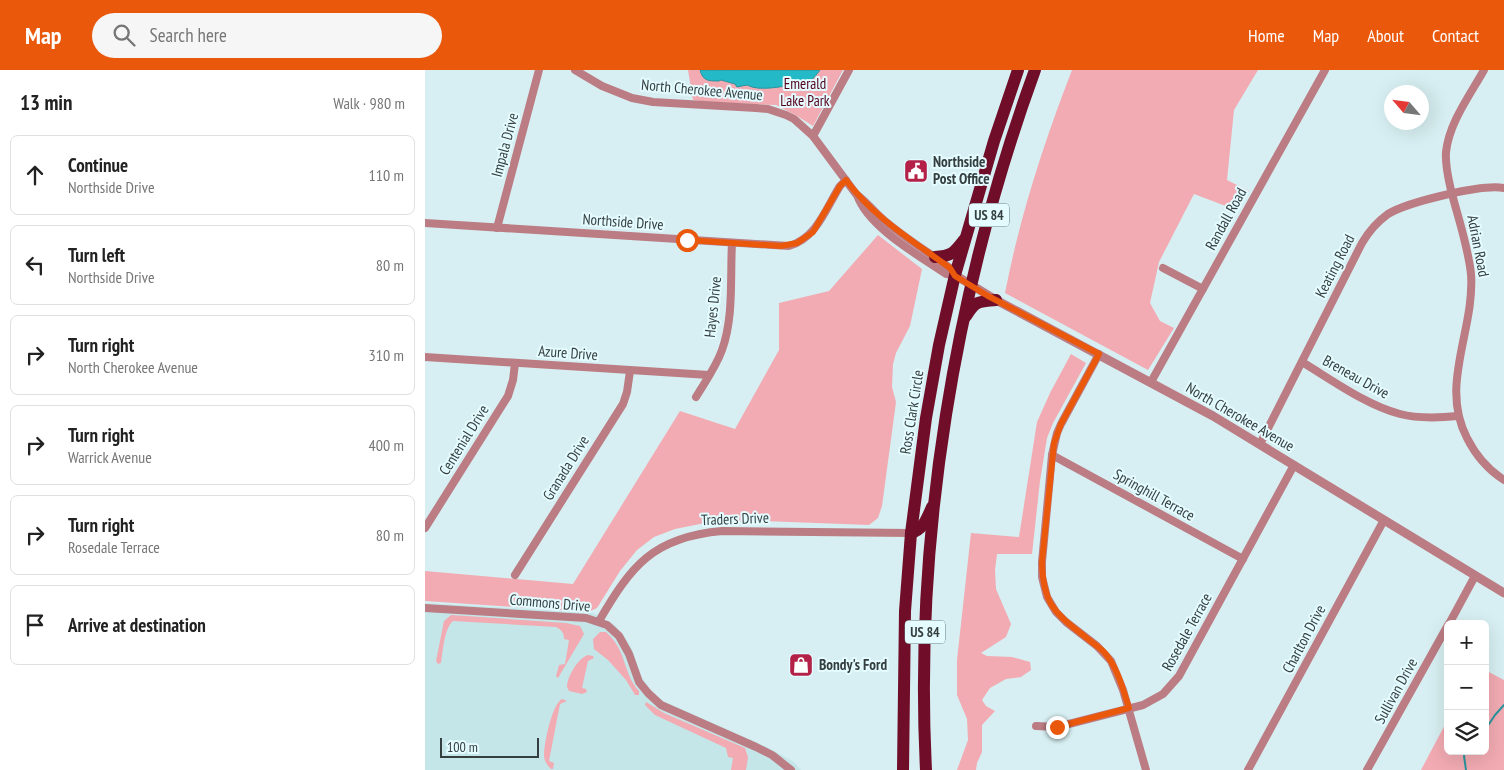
<!DOCTYPE html>
<html lang="en">
<head>
<meta charset="utf-8">
<style>
  body { margin:0; font-family:"PT Sans Narrow",sans-serif; background:#f6f6f6; color:#222 }
  .controls { position:absolute; right:15px; bottom:15px; display:grid; overflow:hidden; border-radius:8px; box-shadow:0 5px 20px #0002 }
  .controls button { width:45px; height:45px; display:grid; place-items:center; padding:0; border:0; border-bottom:1px solid #e0e0e0; background:#fff; color:#222; font:25px sans-serif }
  .compass { position:absolute; left:959px; top:15px; width:45px; height:45px; border-radius:50%; background:#fff; box-shadow:0 5px 20px #0002; rotate:298deg }
  .scale { position:absolute; left:15px; bottom:12px; width:99px; box-sizing:border-box; padding-left:5px; border:2px solid #363f40; border-top:0; font-size:14px; line-height:18px; white-space:nowrap; color:#363f40; -webkit-text-stroke:4px #e4fcff; paint-order:stroke }
  .stop { position:absolute; width:15px; height:15px; margin:-11px; border:4px solid #ea580c; border-radius:50%; background:#fff }
  .stop.end { background:#ea580c; border-color:#fff; box-shadow:0 1px 5px #0008 }
  .list { margin:0; padding:0; list-style:none }
  h2 { display:flex; justify-content:space-between; align-items:center; height:65px; margin:0; padding:0 20px; font-size:21px }
  h2 small { font-size:16px; font-weight:400; color:#767676 }
  .list li { display:grid; grid-template-columns:32px 1fr auto; gap:15px; align-items:center; box-sizing:border-box; height:80px; margin:0 10px 10px; padding:0 10px; border:1px solid #e0e0e0; border-radius:8px }
  .list b { display:block; font-size:19px; white-space:nowrap }
  .list p { margin:0; font-size:16px; white-space:nowrap; color:#767676 }
  .list em { font-size:16px; font-style:normal; color:#767676 }
  .icon { flex:none; width:28px; height:28px; fill:none; stroke:currentColor; stroke-width:2; stroke-linecap:round; stroke-linejoin:round }
  .map { position:relative; flex:none; width:1079px; height:700px; overflow:hidden }
  header { display:flex; align-items:center; gap:30px; box-sizing:border-box; height:70px; padding:0 25px; background:#ea580c; color:#fff }
  header strong { font-size:24px }
  nav { display:flex; gap:28px; margin-inline-start:auto; font-size:18px }
  .search { width:350px; height:45px; background:#f6f6f6; display:flex; align-items:center; gap:12px; box-sizing:border-box; padding:0 18px; border-radius:28px; color:#767676; font-size:19px }
  main { display:flex }
  aside { flex:1; background:#fff }
  .map>svg:first-child { display:block }
  .built { fill:#c4e6e9 }
  .green { fill:#f2abb2 }
  .water { fill:#23b9c7; stroke:#29949e }
  .lines { fill:none; stroke-linecap:round; stroke-linejoin:round }
  .stream { stroke:#29949e; stroke-width:2 }
  .minor { stroke:#bb7c83; stroke-width:8 }
  .tertiary { stroke:#bb7c83; stroke-width:9 }
  .trunk { stroke:#700e2a; stroke-width:12 }
  .route { stroke:#ea580c; stroke-width:6 }
  .labels { text-anchor:middle; stroke-width:4; stroke-linejoin:round; paint-order:stroke }
  .shield { fill:#e4fcff; stroke:#6a7879; stroke-width:1 }
  .shield-label { font-size:14px; font-weight:bold; fill:#363f40 }
  .park-label { font-size:15px; fill:#55001a; stroke:#e4fcff }
  .street-label { font-size:15px; fill:#363f40; stroke:#e4fcff }
  .poi-label { font-size:15px; font-weight:bold; fill:#363f40; stroke:#e4fcff; text-anchor:start }
</style>
</head>
<body>
<header>
<strong>Map</strong>
<div class="search"><svg class="icon" aria-label="search" viewBox="0 0 24 24"><circle cx="10" cy="10" r="6"/><path d="M15 15l6 6"/></svg>Search here</div>
<nav><a>Home</a><a>Map</a><a>About</a><a>Contact</a></nav>
</header>
<main>
<aside>
<h2>13 min<small>Walk · 980 m</small></h2>
<ul class="list">
<li><svg class="icon" aria-label="ahead" viewBox="0 0 24 24"><path d="M12 20V5M6 11l6-6 6 6"/></svg><div><b>Continue</b><p>Northside Drive</p></div><em>110 m</em></li>
<li><svg class="icon" aria-label="left" viewBox="0 0 24 24"><path d="M17 20v-9H6M10 6l-5 5 5 5"/></svg><div><b>Turn left</b><p>Northside Drive</p></div><em>80 m</em></li>
<li><svg class="icon" aria-label="right" viewBox="0 0 24 24"><path d="M7 20v-9h11M14 6l5 5-5 5"/></svg><div><b>Turn right</b><p>North Cherokee Avenue</p></div><em>310 m</em></li>
<li><svg class="icon" aria-label="right" viewBox="0 0 24 24"><path d="M7 20v-9h11M14 6l5 5-5 5"/></svg><div><b>Turn right</b><p>Warrick Avenue</p></div><em>400 m</em></li>
<li><svg class="icon" aria-label="right" viewBox="0 0 24 24"><path d="M7 20v-9h11M14 6l5 5-5 5"/></svg><div><b>Turn right</b><p>Rosedale Terrace</p></div><em>80 m</em></li>
<li><svg class="icon" aria-label="arrive" viewBox="0 0 24 24"><path d="M6 21V4h12l-3 4 3 4H6"/></svg><div><b>Arrive at destination</b></div></li>
</ul>
</aside>
<div class="map">
<svg width="1079" height="700" viewBox="0 0 1079 700">
  <rect width="100%" height="100%" fill="#d7eff2"/>
  <polygon class="built" points="0,533 168,543 190,555 199,566 207,579 217,608 229,624 236,630 342,677 369,692 376,700 0,700"/>
  <g class="green">
    <polygon points="263,0 418,0 388,56 372,46 351,35 282,32 268,30"/>
    <path d="M647 0H833L809 40 802 110 824 121 806 138 769 124 734 192 725 233 735 251 749 258 723 300 580 223C595 146 619 72 647 0Z"/>
    <polygon points="453,165 497,199 485,256 471,283 468,294 467,317 471,332 457,436 453,448 444,455 338,451 280,453 250,459 229,467 212,480 195,501 172,538 163,542 0,531 0,501 148,514 255,341 310,359 354,280 354,233 404,221"/>
    <polygon points="646,284 661,293 628,353 622,368 615,411 607,484 572,484 570,500 571,519 586,554 581,567 556,583 562,586 587,587 605,592 606,600 596,607 581,609 565,618 557,630 561,636 570,641 557,655 557,682 552,693 551,700 532,700 543,670 542,649 532,625 532,590 546,463 594,467 612,352 625,323"/>
    <path d="M26 545 141 553 155 556 159 564 133 608 131 606 134 595 140 594 144 570 139 569C139 563 137 560 131 557L28 551C19 559 18 581 16 593L13 594 11 591 19 551Z"/>
    <path d="M175 562H181C202 580 198 604 214 621V625H210L201 610 183 590 169 579 168 569Z"/>
    <path d="M163 585 168 586 169 588 163 591 157 618 161 619 162 622 157 624 144 621 142 617C142 607 153 588 163 585Z"/>
    <polygon points="1060,600 1079,610 1079,700 996,700 1023,649 1023,681 1060,681"/>
    <path d="M137 629 142 631 135 634 124 691 129 693 128 699H126C122 695 119 691 119 685 119 674 127 634 137 629Z"/>
    <polygon points="221,632 239,643 320,678 323,687 321,700 306,700 308,688 303,687 301,678 230,645 220,635"/>
  </g>
  <path class="water" d="M275 0H395C392 4 386 12 381 14 378 15 375 14 373 14 359 16 334 22 322 15L312 17 310 14 296 10 294 11C283 11 278 11 275 0Z"/>
  <g class="lines">
    <g class="stream">
      <polyline points="1060,660 1070,645 1079,635"/>
      <polyline points="1041,700 1039,686 1041,681"/>
    </g>
    <g class="minor">
      <path d="M150 0 177 16 207 28 228 32 331 38 343 39 361 45 369 49 388 66 431 124C442 132 450 143 460 151 480 168 503 182 525 198L530 205"/>
      <path d="M1059 0C1045 25 1024 53 1021 82 1020 95 1023 107 1026 120 1033 148 1043 176 1046 204 1050 260 1014 315 1042 368 1051 386 1062 399 1079 410"/>
      <polyline points="388,66 424,0"/>
      <path d="M432 125C443 157 493 185 521 204L530 205"/>
      <path d="M0 153 364 176C392 168 401 138 415 116L421 110"/>
      <polyline points="72,158 114,0"/>
      <polyline points="738,198 778,219"/>
      <polyline points="674,284 636,354 632,363 627,385 617,492 617,507 622,527 631,542 641,552 672,576 686,591 698,620 721,700"/>
      <polyline points="0,287 284,305"/>
      <path d="M877 292C907 310 941 335 975 344 994 349 1013 348 1033 346"/>
      <polyline points="726,312 900,0"/>
      <path d="M271 327C280 312 291 297 297 280 309 247 305 208 307 173"/>
      <path d="M835 374 937 173C944 161 952 152 963 144 983 132 1056 114 1079 118"/>
      <polyline points="627,385 818,489"/>
      <polyline points="0,458 83,326 88,310 90,293"/>
      <polyline points="90,505 198,334 202,322 205,301"/>
      <polyline points="0,538 161,548 182,555 194,566 204,584 214,612 223,623 236,635 331,677 347,685 366,700"/>
      <path d="M174 551C206 496 228 467 297 461L486 463"/>
      <polyline points="1024,554 1050,506"/>
      <polyline points="611,656 632,657 718,635 738,624 754,606 869,395"/>
      <polyline points="823,700 959,450"/>
      <polyline points="942,700 1023,555"/>
    </g>
    <polyline class="tertiary" points="530,205 571,230 788,346 1079,523"/>
    <g class="trunk">
      <path d="M510 187C527 186 529 183 539 170"/>
      <path d="M541 246C551 230 553 232 571 230"/>
      <path d="M486 463C499 459 502 448 507 437"/>
      <polyline points="478,700 480,541 486,463 501,348 514,275 530,205 569,71 593,0"/>
      <path d="M501 700C489 467 530 219 610 0"/>
    </g>
  </g>
  <g class="lines">
    <path class="route" d="M262 170 356 176 372 173 388 162 415 116 421 110C448 147 488 171 525 198L530 206 563 226 674 284 636 354 629 373 617 492C618 532 628 542 658 565 665 571 673 576 679 582 693 598 698 619 704 638L632 657"/>
  </g>
  <defs>
    <symbol id="civic-square" viewBox="-11 -11 22 22"><rect x="-9" y="-9" width="18" height="18" rx="4" fill="#b32148" stroke="#e4fcff"/><path d="M-.6-6.5H3V-4.5H.6V-3L4-1V1h2V6H-6V1h2V-1L-.6-3ZM-1.2 2.5V6h2.4V2.5Z" fill="#fff"/></symbol>
    <symbol id="shop-square" viewBox="-11 -11 22 22"><rect x="-9" y="-9" width="18" height="18" rx="4" fill="#b32148" stroke="#e4fcff"/><path d="M-5-2.5h2.3a2.7 3.5 0 0 1 5.4 0H5L5.5 6h-11ZM-1.5-2.5h3a1.5 2.3 0 0 0-3 0Z" fill="#fff"/></symbol>
  </defs>
  <g fill-rule="evenodd">
    <use href="#civic-square" x="477" y="87" width="28" height="28"/>
    <use href="#shop-square" x="362" y="581" width="28" height="28"/>
  </g>
  <g class="labels">
    <g class="shield">
      <rect x="544" y="133.5" width="40" height="23" rx="4"/>
      <rect x="480" y="550.5" width="40" height="23" rx="4"/>
    </g>
    <g class="shield-label">
      <text x="564" y="150">US 84</text>
      <text x="500" y="567">US 84</text>
    </g>
    <g class="park-label">
      <text x="380" y="19">Emerald<tspan x="380" dy="17">Lake Park</tspan></text>
    </g>
    <g class="street-label">
      <text transform="translate(277 20) rotate(5)" y="5">North Cherokee Avenue</text>
      <text transform="translate(80 75) rotate(-75)" y="5">Impala Drive</text>
      <text transform="translate(801 149) rotate(-61)" y="5">Randall Road</text>
      <text transform="translate(198 152) rotate(4)" y="5">Northside Drive</text>
      <text transform="translate(1053 176) rotate(79)" y="5">Adrian Road</text>
      <text transform="translate(910 196) rotate(-63)" y="5">Keating Road</text>
      <text transform="translate(288 237) rotate(-84)" y="5">Hayes Drive</text>
      <text transform="translate(143 283) rotate(4)" y="5">Azure Drive</text>
      <text transform="translate(931 307) rotate(29)" y="5">Breneau Drive</text>
      <text transform="translate(487 342) rotate(-81)" y="5">Ross Clark Circle</text>
      <text transform="translate(815 347) rotate(30)" y="5">North Cherokee Avenue</text>
      <text transform="translate(39 370) rotate(-58)" y="5">Centenial Drive</text>
      <text transform="translate(141 398) rotate(-58)" y="5">Granada Drive</text>
      <text transform="translate(729 425) rotate(29)" y="5">Springhill Terrace</text>
      <text transform="translate(310 449) rotate(-2)" y="5">Traders Drive</text>
      <text transform="translate(125 533) rotate(5)" y="5">Commons Drive</text>
      <text transform="translate(762 562) rotate(-61)" y="5">Rosedale Terrace</text>
      <text transform="translate(879 569) rotate(-62)" y="5">Charlton Drive</text>
      <text transform="translate(971 621) rotate(-61)" y="5">Sullivan Drive</text>
    </g>
    <g class="poi-label">
      <text x="508" y="97">Northside<tspan x="508" dy="17">Post Office</tspan></text>
      <text x="394" y="600">Bondy's Ford</text>
    </g>
  </g>
</svg>
<div class="controls">
<button>+</button>
<button>−</button>
<button><svg class="icon" aria-label="layers" viewBox="0 0 24 24"><path d="M12 4l9 5-9 5-9-5zM3 14l9 5 9-5"/></svg></button>
</div>
<svg class="compass" viewBox="-18 -18 36 36"><path d="M0-13l5 13h-10z" fill="#e53935"/><path d="M0 13l5-13h-10z" fill="#767676"/></svg>
<div class="scale">100 m</div>
<div class="stop" style="left:262px;top:170px"></div>
<div class="stop end" style="left:632px;top:657px"></div>
</div>
</main>
</body>
</html>
